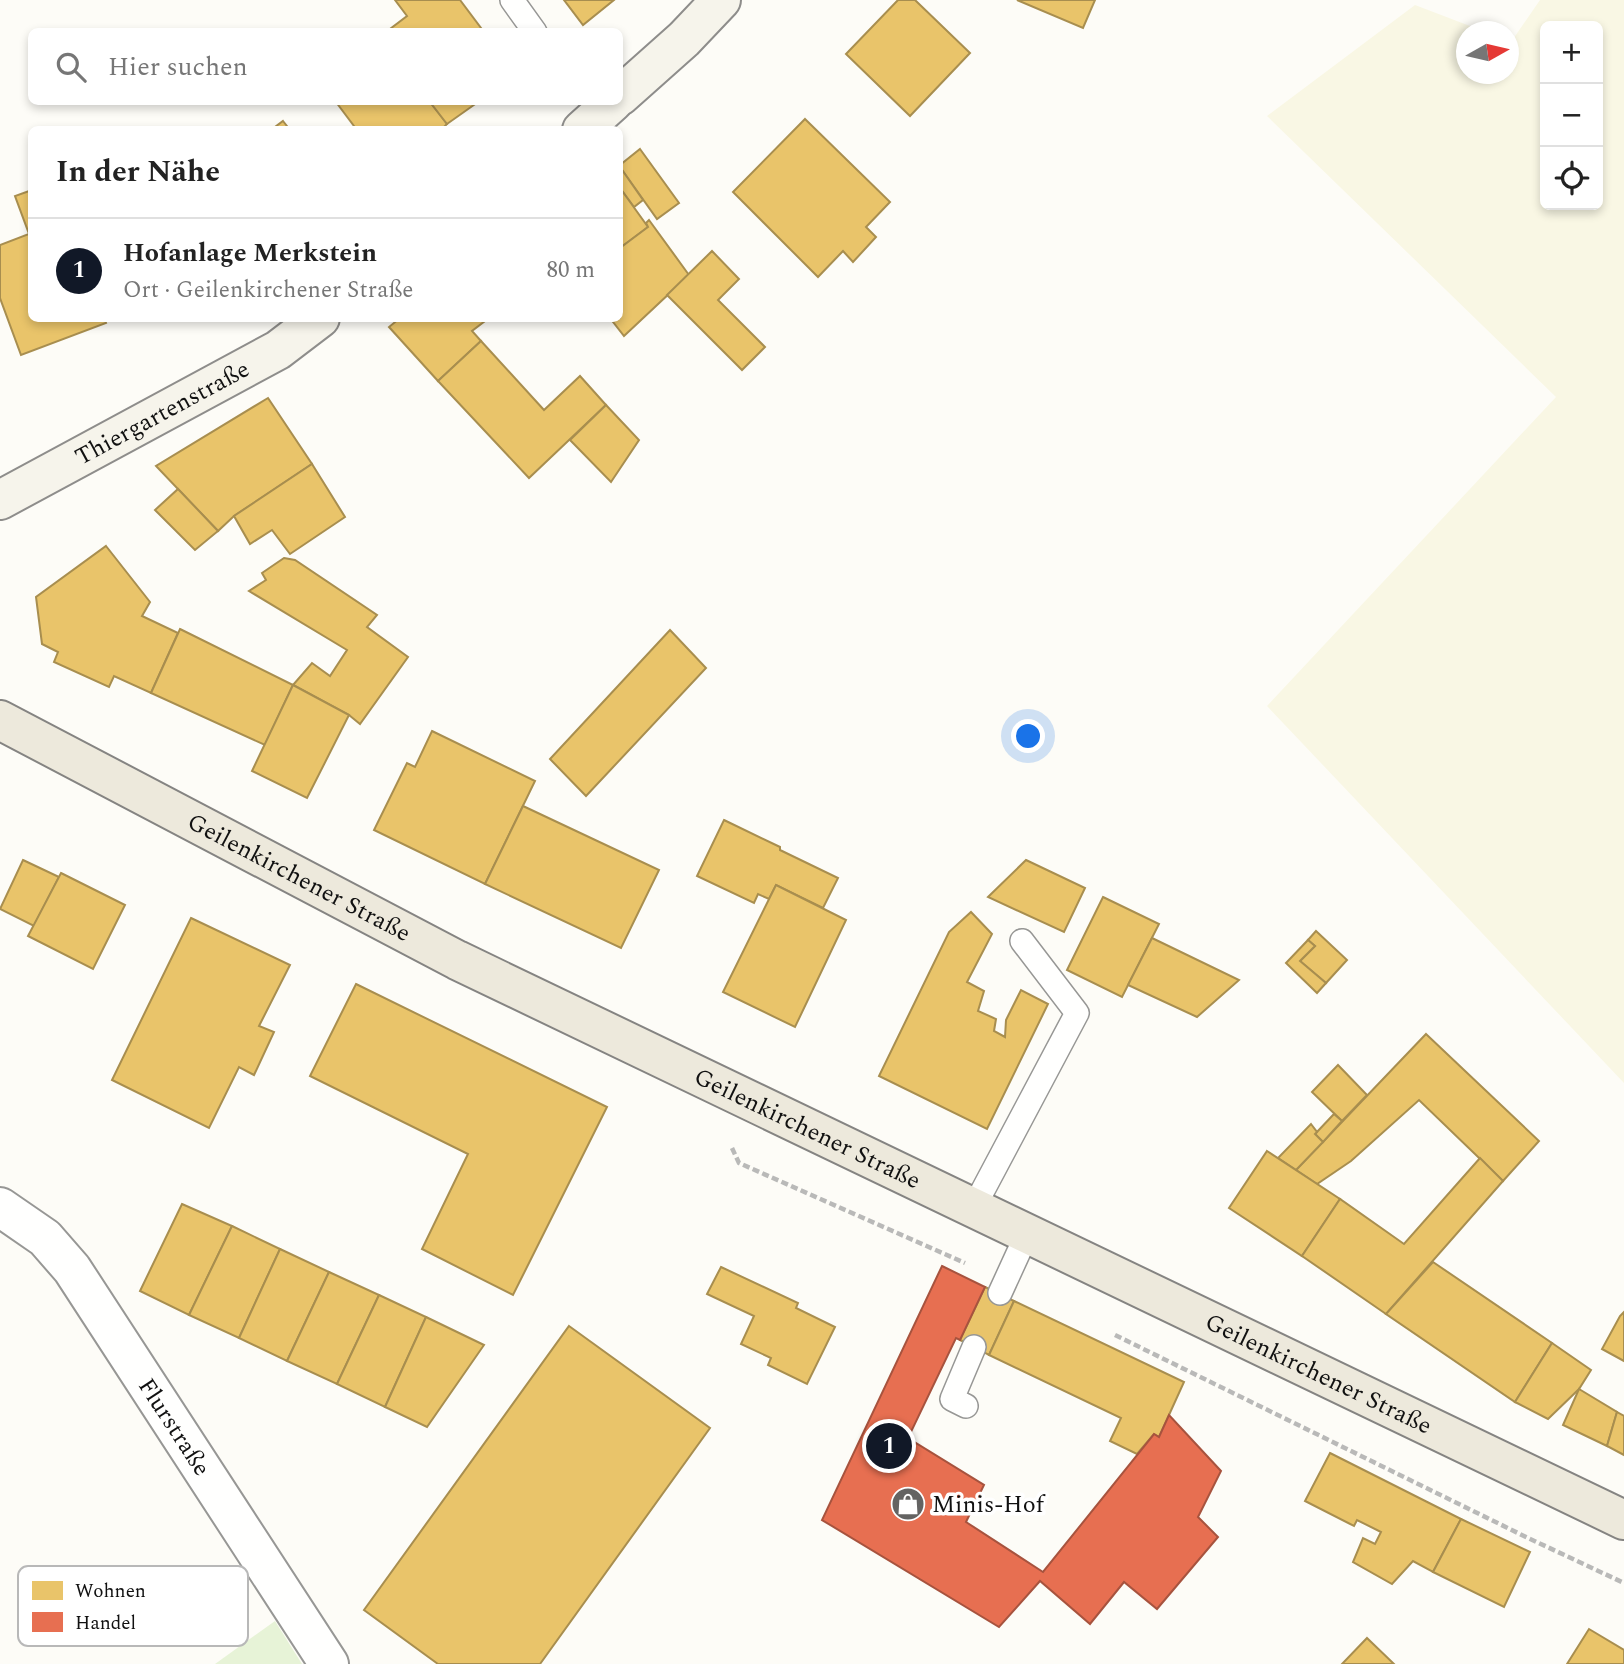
<!DOCTYPE html>
<html lang="de">
<head>
<meta charset="utf-8">
<style>
  body { margin:0; font-family:Spectral,serif; background:#f6f6f6; color:#222 }
  .controls { position:absolute; right:21px; top:21px; display:grid; overflow:hidden; border-radius:10px; box-shadow:0 4px 10px #0003 }
  .controls button { width:63px; height:63px; display:grid; place-items:center; padding:0; border:0; border-bottom:2px solid #e0e0e0; background:#fff; color:#222; font:35px sans-serif }
  .compass { position:absolute; left:1456px; top:21px; width:63px; height:63px; border-radius:50%; background:#fff; box-shadow:0 4px 10px #0003; rotate:82deg }
  .you { position:absolute; left:1029px; top:737px; width:24px; height:24px; margin:-18px; border:5px solid #fff; border-radius:50%; background:#1a73e8; box-shadow:0 0 0 10px #1a73e833 }
  .badge { display:grid; place-items:center; width:46px; height:46px; border-radius:50%; background:#111827; color:#fff; font-size:23px; font-weight:700 }
  .pin { position:absolute; translate:-50% -50%; border:4px solid #fff; box-shadow:0 2px 7px #0006 }
  .list { margin:0; padding:0; list-style:none }
  h2 { display:flex; justify-content:space-between; align-items:center; height:91px; margin:0; padding:0 28px; font-size:30px }
  h2 small { font-size:23px; font-weight:400; color:#767676 }
  .list li { display:grid; grid-template-columns:46px 1fr auto; gap:21px; align-items:center; box-sizing:border-box; height:105px; padding:0 28px; border-top:2px solid #e0e0e0 }
  .list b { display:block; font-size:26px; white-space:nowrap }
  .list p { margin:0; font-size:23px; white-space:nowrap; color:#767676 }
  .list em { font-size:23px; font-style:normal; color:#767676 }
  .icon { flex:none; width:38px; height:38px; fill:none; stroke:currentColor; stroke-width:2; stroke-linecap:round; stroke-linejoin:round }
  .map { position:relative; flex:none; width:1624px; height:1664px; overflow:hidden }
  .search { position:absolute; background:#fff; box-shadow:0 4px 10px #0003; left:28px; top:28px; width:595px; height:77px; display:flex; align-items:center; gap:18px; box-sizing:border-box; padding:0 24px; border-radius:10px; color:#767676; font-size:26px }
  .panel { position:absolute; background:#fff; box-shadow:0 4px 10px #0003; left:28px; top:126px; width:595px; height:196px; border-radius:10px }
  .map>svg:first-child { display:block }
  .farmland { fill:#f9f7e4; fill-rule:evenodd }
  .green { fill:#e7f3d7 }
  .homes { fill:#e9c46a; stroke:#a88e4f; stroke-width:2 }
  .shops { fill:#e76f51; stroke:#a7533e; stroke-width:2 }
  .lines { fill:none; stroke-linecap:round; stroke-linejoin:round }
  .lane-casing { stroke:#979795; stroke-width:26 }
  .street-casing { stroke:#979795; stroke-width:42 }
  .secondary-casing { stroke:#8e8d8b; stroke-width:42 }
  .primary-casing { stroke:#858482; stroke-width:42 }
  .path { stroke:#b9b9b8; stroke-width:4.5; stroke-dasharray:7 3.5; stroke-linecap:butt }
  .lane { stroke:#fffffe; stroke-width:23 }
  .street { stroke:#fffffe; stroke-width:38 }
  .secondary { stroke:#f6f4eb; stroke-width:38 }
  .primary { stroke:#ede9dc; stroke-width:38 }
  .labels { text-anchor:middle; stroke-width:7; stroke-linejoin:round; paint-order:stroke }
  .street-label { font-size:24px; fill:#111; stroke:#fff }
  .poi-label { font-size:24px; fill:#111; stroke:#fff; text-anchor:start }
  .key { fill:#fff; stroke:#b8b8b8; stroke-width:2 }
  .key-label { font-size:19px; fill:#111 }
</style>
</head>
<body>
<div class="map">
<svg width="1624" height="1664" viewBox="0 0 1624 1664">
  <rect width="100%" height="100%" fill="#fdfcf7"/>
  <path class="farmland" d="M1540 0H1624V1083L1267 706 1556 397 1267 116 1415 5 1483 31 1466 32V74H1508L1509 41 1511 42ZM1545 26H1598V205H1545Z"/>
  <polygon class="green" points="275,1621 302,1664 215,1664"/>
  <g class="homes">
    <polygon points="395,0 460,0 484,32 386,32 407,16"/>
    <polygon points="564,0 614,0 583,25"/>
    <polygon points="898,0 915,0 970,53 910,116 846,54"/>
    <polygon points="1017,0 1095,0 1083,28"/>
    <polygon points="336,102 430,102 447,124 441,130 357,130"/>
    <polygon points="430,102 478,102 447,124"/>
    <polygon points="805,119 890,202 866,227 876,237 853,262 843,251 818,277 733,192"/>
    <polygon points="283,121 290,130 271,130"/>
    <polygon points="640,149 679,203 657,219 620,167 620,165"/>
    <polygon points="620,167 643,200 634,207 620,188"/>
    <polygon points="620,188 648,227 620,248"/>
    <polygon points="32,190 32,318 104,318 106,323 21,355 0,298 0,245 29,234 15,196"/>
    <polygon points="649,220 689,275 624,336 610,318 620,318 620,248 648,227 646,223"/>
    <polygon points="712,251 739,279 718,300 765,347 742,370 667,295"/>
    <polygon points="400,318 489,318 472,331 481,341 438,381 389,327"/>
    <polygon points="481,341 544,410 580,376 606,405 529,478 438,381"/>
    <polygon points="268,398 312,464 234,516 218,531 156,466"/>
    <polygon points="606,405 639,440 611,482 570,440"/>
    <polygon points="312,464 345,517 290,554 272,530 250,544 234,516"/>
    <polygon points="178,489 218,531 195,550 155,510"/>
    <polygon points="106,546 150,602 142,616 178,633 151,693 114,676 109,687 54,662 58,652 42,644 36,597"/>
    <polygon points="284,558 295,560 377,615 367,627 408,657 360,724 349,715 293,685 312,663 330,676 347,650 249,591 266,580 262,573"/>
    <polygon points="180,629 293,685 265,745 151,693"/>
    <polygon points="670,630 706,668 586,796 550,759"/>
    <polygon points="293,685 349,715 307,798 252,771"/>
    <polygon points="432,731 535,781 485,884 374,830 407,763 415,767"/>
    <polygon points="523,806 659,870 621,948 485,884"/>
    <polygon points="724,820 780,847 780,850 838,878 823,908 776,885 769,899 758,894 754,903 697,876"/>
    <polygon points="23,860 59,877 34,926 0,909"/>
    <polygon points="1026,860 1085,888 1064,932 988,897"/>
    <polygon points="61,873 125,905 93,969 28,936"/>
    <polygon points="776,885 846,920 795,1027 723,992"/>
    <polygon points="1103,897 1159,924 1122,997 1067,970"/>
    <polygon points="971,912 992,934 967,982 984,991 978,1011 996,1019 994,1031 1005,1037 1006,1020 1021,990 1048,1004 987,1129 879,1076 949,932"/>
    <polygon points="191,918 290,965 259,1026 274,1032 254,1075 239,1067 209,1128 112,1080"/>
    <polygon points="1316,931 1347,960 1326,983 1300,961 1315,946 1308,940"/>
    <polygon points="1152,938 1239,980 1197,1017 1128,985"/>
    <polygon points="1308,940 1315,946 1300,961 1326,983 1317,993 1286,963"/>
    <polygon points="356,984 607,1107 513,1295 422,1249 468,1154 310,1076"/>
    <polygon points="1426,1034 1539,1141 1503,1181 1419,1100 1351,1161 1317,1184 1296,1170"/>
    <polygon points="1338,1065 1367,1095 1342,1121 1312,1092"/>
    <polygon points="1334,1114 1342,1121 1323,1142 1315,1134"/>
    <polygon points="1311,1124 1317,1132 1315,1134 1323,1142 1296,1170 1278,1158"/>
    <polygon points="1267,1151 1340,1199 1302,1256 1229,1208"/>
    <polygon points="1480,1158 1503,1181 1386,1314 1302,1256 1340,1199 1404,1244"/>
    <polygon points="182,1204 232,1226 189,1315 140,1291"/>
    <polygon points="232,1226 280,1249 239,1338 189,1315"/>
    <polygon points="280,1249 329,1272 287,1361 239,1338"/>
    <polygon points="1433,1262 1552,1343 1515,1402 1386,1314"/>
    <polygon points="721,1267 798,1303 796,1308 835,1327 807,1384 768,1365 771,1358 741,1344 754,1316 707,1294"/>
    <polygon points="329,1272 379,1295 337,1384 287,1361"/>
    <polygon points="985,1287 1014,1301 989,1355 960,1340"/>
    <polygon points="379,1295 426,1317 385,1407 337,1384"/>
    <polygon points="1014,1301 1184,1382 1159,1437 1154,1434 1137,1454 1110,1441 1121,1418 989,1355"/>
    <polygon points="1624,1312 1624,1361 1602,1349 1620,1316"/>
    <polygon points="426,1317 484,1345 427,1427 385,1407"/>
    <polygon points="569,1326 710,1428 540,1664 438,1664 364,1610"/>
    <polygon points="1552,1343 1591,1370 1579,1389 1548,1419 1515,1402"/>
    <polygon points="1579,1389 1617,1412 1607,1446 1563,1425"/>
    <polygon points="1617,1412 1624,1416 1624,1455 1607,1446"/>
    <polygon points="1330,1453 1461,1519 1433,1572 1413,1561 1392,1584 1353,1562 1363,1538 1375,1544 1381,1532 1357,1520 1354,1526 1305,1501"/>
    <polygon points="1461,1519 1530,1552 1504,1607 1433,1572"/>
    <polygon points="1589,1629 1624,1650 1624,1664 1567,1664"/>
    <polygon points="1367,1638 1394,1664 1342,1664"/>
  </g>
  <polygon class="shops" points="942,1266 985,1287 960,1340 956,1338 908,1438 984,1485 966,1522 1043,1572 1154,1434 1159,1437 1169,1415 1221,1471 1198,1517 1218,1537 1157,1609 1124,1582 1090,1624 1040,1581 999,1627 822,1520"/>
  <g class="lines">
    <defs>
      <g id="lane">
        <polyline points="512,0 535,32"/>
        <polyline points="974,1207 1077,1013 1022,941"/>
        <polyline points="1000,1293 1027,1234"/>
        <polyline points="966,1406 952,1399 974,1347"/>
      </g>
      <g id="street">
        <path id="s1" d="M0 1207 45 1238 72 1269 329 1664"/>
      </g>
      <g id="secondary">
        <polyline points="620,96 684,39 721,0"/>
        <polyline points="582,130 613,102"/>
        <path id="s2" d="M0 500 278 350 320 318"/>
      </g>
      <g id="primary">
        <path id="s3" d="M0 720 457 960 1624 1520"/>
      </g>
    </defs>
    <use href="#lane" class="lane-casing"/>
    <use href="#street" class="street-casing"/>
    <use href="#secondary" class="secondary-casing"/>
    <use href="#primary" class="primary-casing"/>
    <g class="path">
      <polyline points="732,1148 739,1163 965,1263"/>
      <polyline points="1115,1335 1526,1537 1624,1583"/>
    </g>
    <use href="#lane" class="lane"/>
    <use href="#street" class="street"/>
    <use href="#secondary" class="secondary"/>
    <use href="#primary" class="primary"/>
  </g>
  <defs>
    <symbol id="shop-disc" viewBox="-11 -11 22 22"><circle r="9.5" fill="#646362" stroke="#fff"/><path d="M-5-2.5h2.3a2.7 3.5 0 0 1 5.4 0H5L5.5 6h-11ZM-1.5-2.5h3a1.5 2.3 0 0 0-3 0Z" fill="#fff"/></symbol>
  </defs>
  <g fill-rule="evenodd">
    <use href="#shop-disc" x="889" y="1485" width="38" height="38"/>
  </g>
  <g class="labels">
    <g class="street-label">
      <text dy="8" stroke="none"><textPath href="#s2" startOffset="184">Thiergartenstraße</textPath></text>
      <text dy="8" stroke="none"><textPath href="#s3" startOffset="338">Geilenkirchener Straße</textPath></text>
      <text dy="8" stroke="none"><textPath href="#s3" startOffset="905">Geilenkirchener Straße</textPath></text>
      <text dy="8" stroke="none"><textPath href="#s3" startOffset="1472">Geilenkirchener Straße</textPath></text>
      <text dy="8" stroke="none"><textPath href="#s1" startOffset="284">Flurstraße</textPath></text>
    </g>
    <g class="poi-label">
      <text x="932" y="1512">Minis-Hof</text>
    </g>
  </g>
  <rect x="18" y="1566" width="230" height="80" rx="10" class="key"/>
  <rect x="32" y="1581" width="31" height="19" fill="#e9c46a"/>
  <rect x="32" y="1612" width="31" height="20" fill="#e76f51"/>
  <g class="key-label">
    <text x="75" y="1597">Wohnen</text>
    <text x="75" y="1629">Handel</text>
  </g>
</svg>
<div class="controls">
<button>+</button>
<button>−</button>
<button><svg class="icon" aria-label="locate" viewBox="0 0 24 24"><circle cx="12" cy="12" r="6"/><path d="M12 2v4M12 18v4M2 12h4M18 12h4"/></svg></button>
</div>
<svg class="compass" viewBox="-18 -18 36 36"><path d="M0-13l5 13h-10z" fill="#e53935"/><path d="M0 13l5-13h-10z" fill="#767676"/></svg>
<div class="you"></div>
<div class="pin badge" style="left:889px;top:1446px">1</div>
<div class="search"><svg class="icon" aria-label="search" viewBox="0 0 24 24"><circle cx="10" cy="10" r="6"/><path d="M15 15l6 6"/></svg>Hier suchen</div>
<section class="panel">
<h2>In der Nähe<small></small></h2>
<ul class="list">
<li><span class="badge">1</span><div><b>Hofanlage Merkstein</b><p>Ort · Geilenkirchener Straße</p></div><em>80 m</em></li>
</ul>
</section>
</div>
</body>
</html>
